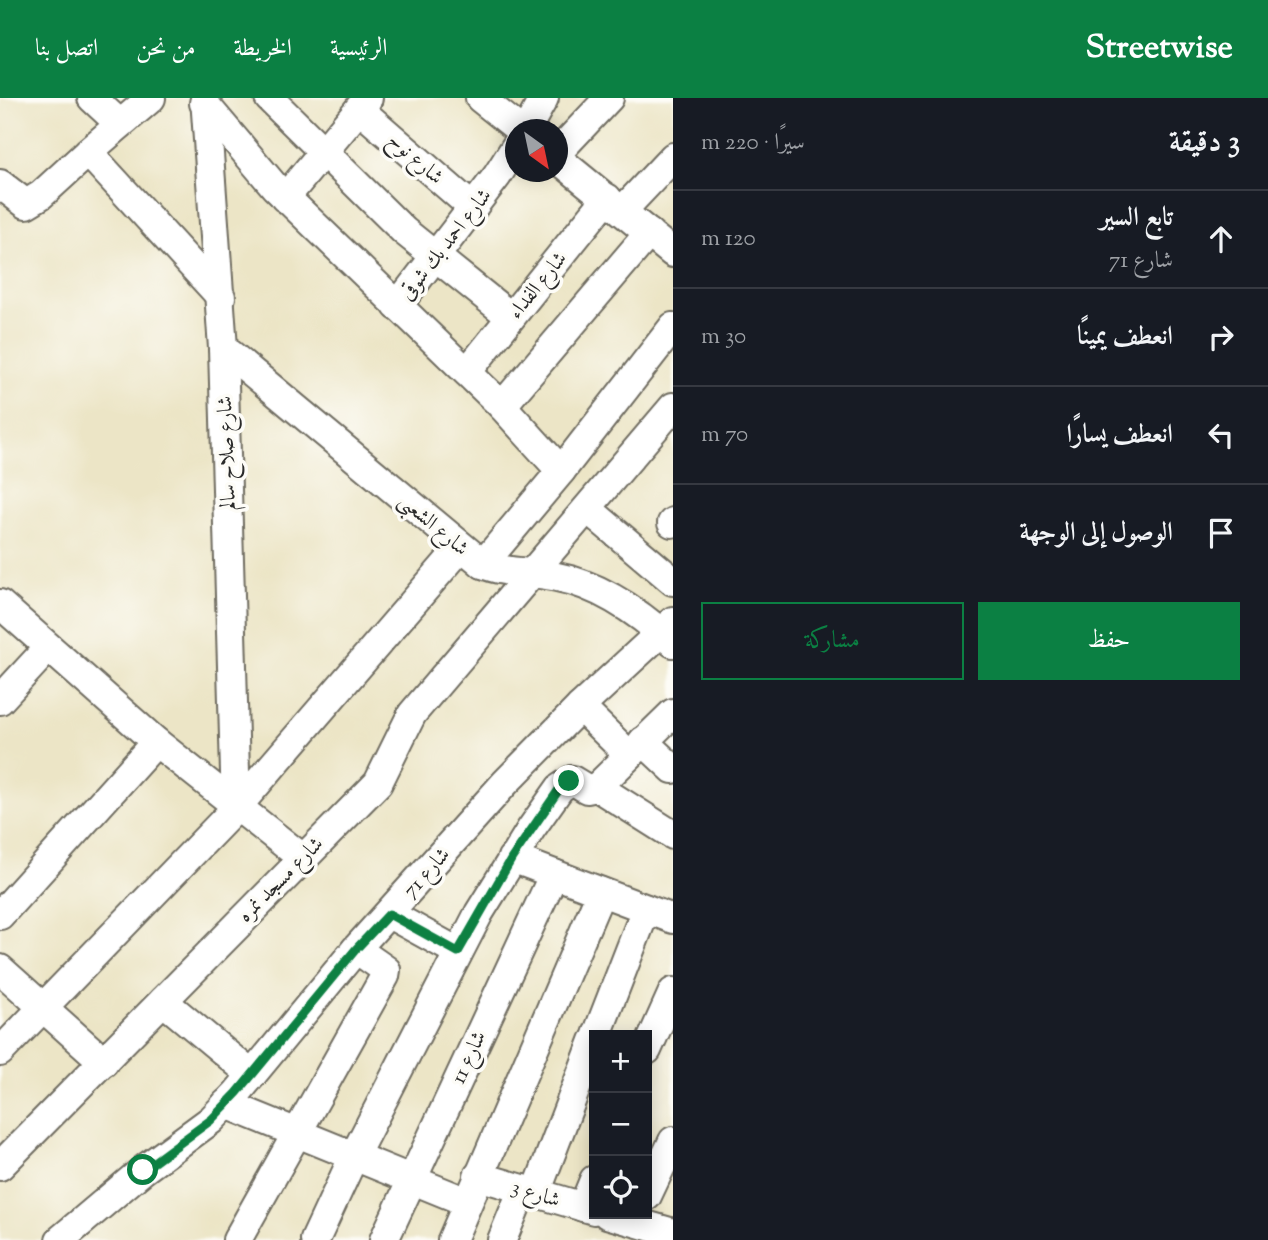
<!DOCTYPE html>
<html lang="ar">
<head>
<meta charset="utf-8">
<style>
  body { margin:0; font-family:"Sorts Mill Goudy",Amiri,serif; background:#20242c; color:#f1f3f6; direction:rtl }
  .controls { position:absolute; right:21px; bottom:21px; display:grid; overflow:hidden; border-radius:0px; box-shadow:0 4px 18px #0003 }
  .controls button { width:63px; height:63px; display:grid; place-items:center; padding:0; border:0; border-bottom:2px solid #363941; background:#171b24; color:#f1f3f6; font:35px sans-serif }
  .compass { position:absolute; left:505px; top:21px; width:63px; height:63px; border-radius:50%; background:#171b24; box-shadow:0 4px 18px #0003; rotate:147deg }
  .stop { position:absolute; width:21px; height:21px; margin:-16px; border:5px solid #0b8043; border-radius:50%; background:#fff }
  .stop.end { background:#0b8043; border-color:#fff; box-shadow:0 2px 7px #0008 }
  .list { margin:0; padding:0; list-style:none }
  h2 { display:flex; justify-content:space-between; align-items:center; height:91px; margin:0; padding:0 28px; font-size:30px }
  h2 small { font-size:23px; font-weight:400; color:#9ea1a6 }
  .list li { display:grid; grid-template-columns:46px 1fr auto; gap:21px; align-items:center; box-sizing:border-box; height:98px; padding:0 28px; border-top:2px solid #363941 }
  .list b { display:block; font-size:26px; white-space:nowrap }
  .list p { margin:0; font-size:23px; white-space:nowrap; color:#9ea1a6 }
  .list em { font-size:23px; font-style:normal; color:#9ea1a6 }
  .actions { display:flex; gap:14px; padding:21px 28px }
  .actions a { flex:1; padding:16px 0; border:2px solid #0b8043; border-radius:0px; text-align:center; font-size:24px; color:#0b8043 }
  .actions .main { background:#0b8043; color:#fff }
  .icon { flex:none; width:38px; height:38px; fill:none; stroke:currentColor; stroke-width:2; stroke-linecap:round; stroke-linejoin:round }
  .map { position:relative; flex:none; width:673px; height:1142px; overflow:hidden; direction:ltr }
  header { display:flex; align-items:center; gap:42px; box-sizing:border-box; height:98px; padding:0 35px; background:#0b8043; color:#fff }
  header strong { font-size:33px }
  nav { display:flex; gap:38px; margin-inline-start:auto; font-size:24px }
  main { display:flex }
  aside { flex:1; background:#171b24 }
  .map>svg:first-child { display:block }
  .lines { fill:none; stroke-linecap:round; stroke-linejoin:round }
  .minor-casing { stroke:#6f6c61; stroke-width:32 }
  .minor { stroke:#fff; stroke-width:28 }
  .route { stroke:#0b8043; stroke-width:9 }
  .labels { text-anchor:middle; stroke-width:7; stroke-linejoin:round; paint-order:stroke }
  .street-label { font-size:21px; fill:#2b2b2b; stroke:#fdfcf7 }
</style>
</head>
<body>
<header>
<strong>Streetwise</strong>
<nav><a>الرئيسية</a><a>الخريطة</a><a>من نحن</a><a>اتصل بنا</a></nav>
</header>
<main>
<aside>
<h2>3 دقيقة<small>سيرًا · 220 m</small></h2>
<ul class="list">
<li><svg class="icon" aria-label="ahead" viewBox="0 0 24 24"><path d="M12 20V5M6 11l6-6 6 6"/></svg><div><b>تابع السير</b><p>شارع 71</p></div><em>120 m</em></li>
<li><svg class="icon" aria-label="right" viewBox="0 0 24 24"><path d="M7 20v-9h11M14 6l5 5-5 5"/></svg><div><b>انعطف يمينًا</b></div><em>30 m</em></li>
<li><svg class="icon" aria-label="left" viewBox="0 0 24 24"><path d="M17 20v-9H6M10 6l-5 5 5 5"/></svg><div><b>انعطف يسارًا</b></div><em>70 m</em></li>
<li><svg class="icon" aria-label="arrive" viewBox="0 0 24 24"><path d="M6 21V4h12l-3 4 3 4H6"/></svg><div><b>الوصول إلى الوجهة</b></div></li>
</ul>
<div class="actions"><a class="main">حفظ</a><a>مشاركة</a></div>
</aside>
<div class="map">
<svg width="673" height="1142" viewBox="0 0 673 1142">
  <rect width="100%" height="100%" fill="#fdfcf7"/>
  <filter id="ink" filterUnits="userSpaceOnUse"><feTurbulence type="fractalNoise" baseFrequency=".0143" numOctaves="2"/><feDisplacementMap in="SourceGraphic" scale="14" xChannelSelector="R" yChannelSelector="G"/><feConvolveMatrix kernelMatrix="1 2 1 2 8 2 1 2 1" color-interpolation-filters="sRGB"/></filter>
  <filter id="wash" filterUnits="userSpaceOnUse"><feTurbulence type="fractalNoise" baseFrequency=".00686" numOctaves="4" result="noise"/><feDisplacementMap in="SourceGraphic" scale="28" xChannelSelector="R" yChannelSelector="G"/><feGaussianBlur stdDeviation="1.57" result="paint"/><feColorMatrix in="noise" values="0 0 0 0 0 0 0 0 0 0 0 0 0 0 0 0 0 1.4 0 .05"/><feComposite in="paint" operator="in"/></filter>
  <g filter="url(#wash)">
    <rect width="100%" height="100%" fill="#ece5c6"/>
  </g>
  <g filter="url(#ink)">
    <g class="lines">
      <defs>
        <g id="minor">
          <polyline points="92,0 120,26"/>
          <polyline points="205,0 223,250 236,710"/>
          <polyline points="269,0 404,133 511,219"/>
          <polyline points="480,0 520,32"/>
          <polyline points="204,5 275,89 502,308 561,373"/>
          <polyline points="359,11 473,110"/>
          <polyline points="526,32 544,0"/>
          <polyline points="88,54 151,0"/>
          <polyline points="558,54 609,0"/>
          <polyline points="558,61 673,155"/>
          <polyline points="0,86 26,106 41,97 88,54 221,199"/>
          <polyline points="285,100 368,0"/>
          <polyline points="622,113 673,59"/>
          <polyline points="397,208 497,78 516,48"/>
          <path d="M223 250 483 466C506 476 532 473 557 479 600 487 641 516 673 545"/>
          <polyline points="467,274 607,100"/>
          <polyline points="502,308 649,135"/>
          <polyline points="589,412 673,483"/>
          <polyline points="672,425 673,424"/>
          <polyline points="483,466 561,373 673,229"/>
          <polyline points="0,506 156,644 301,759"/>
          <polyline points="0,602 48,550"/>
          <polyline points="580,609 629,657"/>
          <polyline points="643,643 673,671"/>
          <polyline points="597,689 673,615"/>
          <polyline points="512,760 673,821"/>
          <polyline points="389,816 458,854"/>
          <polyline points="0,817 156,644"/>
          <polyline points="0,871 104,964"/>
          <polyline points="163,903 252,977"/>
          <polyline points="597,937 646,811"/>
          <polyline points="647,952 673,894"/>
          <polyline points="0,954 236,710 461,449"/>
          <polyline points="226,1006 467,1104"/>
          <polyline points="0,1068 378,685 412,616 673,309"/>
          <polyline points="478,1078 594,1112"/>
          <polyline points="536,1095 594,943"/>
          <polyline points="647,1098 673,1043"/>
          <polyline points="583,1109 594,1082"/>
          <polyline points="607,1116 673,1135"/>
          <polyline points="60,1142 143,1072 211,1022 237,995 356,851 505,685 580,609 673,523"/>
          <polyline points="237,1142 385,878 386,872 356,851"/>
          <polyline points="315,1142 353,1060 479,815 531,731 560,690 572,682 587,691 597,689 673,737"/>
          <polyline points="384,1142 554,776"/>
          <polyline points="452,1142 601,794"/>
          <polyline points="502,1142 523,1091"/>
        </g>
      </defs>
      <use href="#minor" class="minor-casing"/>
      <use href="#minor" class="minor"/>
    </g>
  </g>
  <g class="lines" filter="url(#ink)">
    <polyline class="route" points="143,1072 211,1022 237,995 356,851 389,816 458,854 512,760 560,690 569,683"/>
  </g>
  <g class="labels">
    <g class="street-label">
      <text transform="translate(416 60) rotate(41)" y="7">شارع نوح</text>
      <text transform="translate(445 146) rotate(-52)" y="7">شارع احمد بك شوقى</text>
      <text transform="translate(537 187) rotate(-51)" y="7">شارع الفداء</text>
      <text transform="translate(226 355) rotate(-92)" y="7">شارع صلاح سالم</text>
      <text transform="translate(434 426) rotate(40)" y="7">شارع الشعبى</text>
      <text transform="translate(426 774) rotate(-48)" y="7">شارع 71</text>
      <text transform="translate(280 781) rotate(-45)" y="7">شارع مسجد نمره</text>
      <text transform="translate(468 959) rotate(-65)" y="7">شارع 11</text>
      <text transform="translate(536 1095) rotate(17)" y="7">شارع 3</text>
    </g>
  </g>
</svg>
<div class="controls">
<button>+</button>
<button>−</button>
<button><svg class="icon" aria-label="locate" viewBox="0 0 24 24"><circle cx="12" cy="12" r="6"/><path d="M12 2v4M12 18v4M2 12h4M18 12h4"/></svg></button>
</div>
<svg class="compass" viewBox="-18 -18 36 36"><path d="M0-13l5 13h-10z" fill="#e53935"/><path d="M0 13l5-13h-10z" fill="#9ea1a6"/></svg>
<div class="stop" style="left:143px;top:1072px"></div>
<div class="stop end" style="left:569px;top:683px"></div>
</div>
</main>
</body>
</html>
